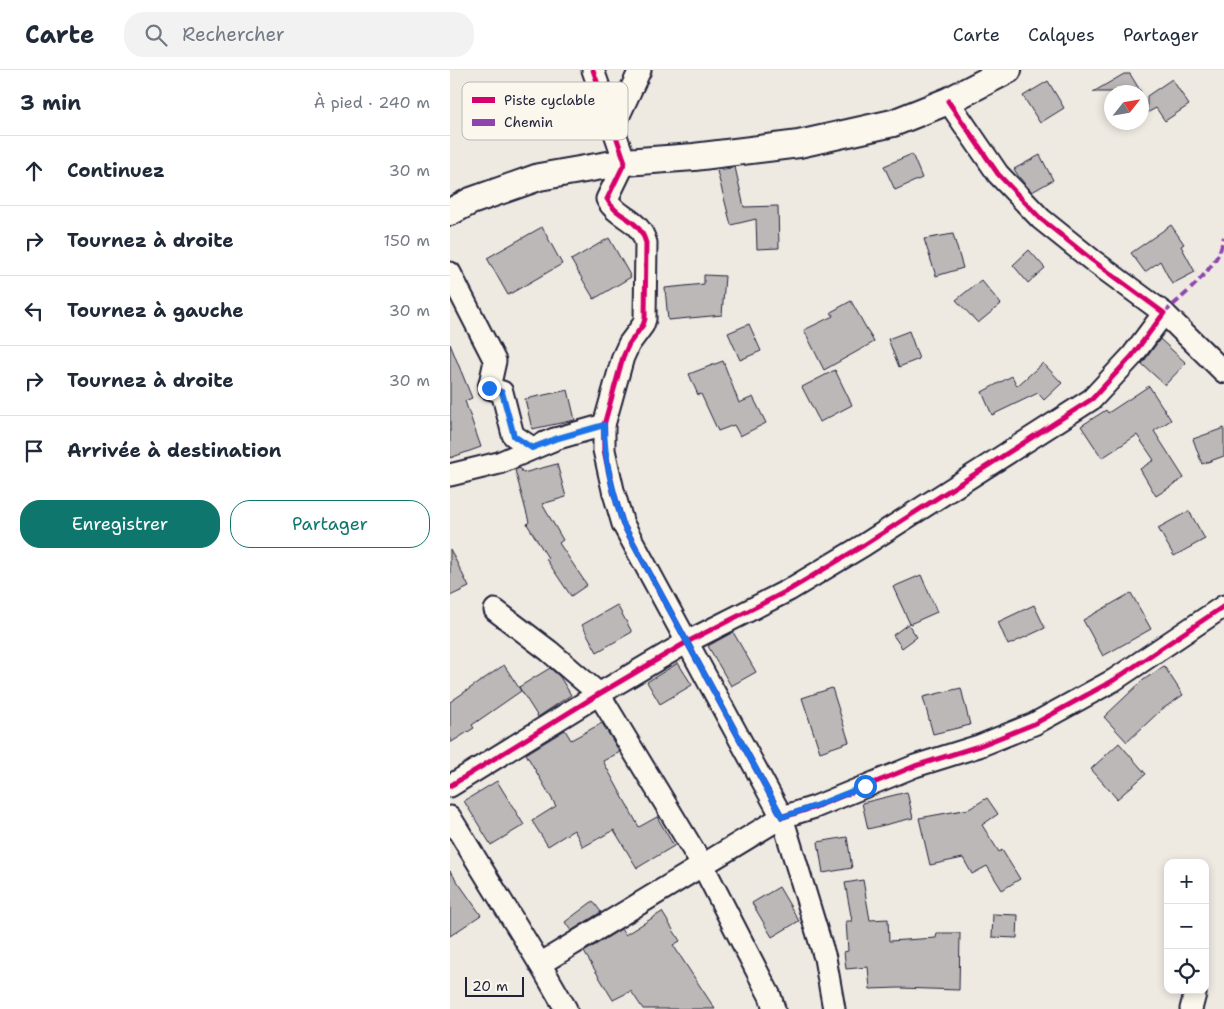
<!DOCTYPE html>
<html lang="fr">
<head>
<meta charset="utf-8">
<style>
  body { margin:0; font-family:"Shantell Sans",sans-serif; background:#f2f2f3; color:#1f2937 }
  .controls { position:absolute; right:15px; bottom:15px; display:grid; overflow:hidden; border-radius:10px; box-shadow:0 2px 8px #0003 }
  .controls button { width:45px; height:45px; display:grid; place-items:center; padding:0; border:0; border-bottom:1px solid #e0e1e3; background:#fff; color:#1f2937; font:25px sans-serif }
  .compass { position:absolute; left:654px; top:15px; width:45px; height:45px; border-radius:50%; background:#fff; box-shadow:0 2px 8px #0003; rotate:59deg }
  .scale { position:absolute; left:15px; bottom:12px; width:59px; box-sizing:border-box; padding-left:5px; border:2px solid #22223b; border-top:0; font-size:14px; line-height:18px; white-space:nowrap; color:#22223b; -webkit-text-stroke:4px #fbf7ec; paint-order:stroke }
  .stop { position:absolute; width:15px; height:15px; margin:-11px; border:4px solid #1a73e8; border-radius:50%; background:#fff }
  .stop.end { background:#1a73e8; border-color:#fff; box-shadow:0 1px 5px #0008 }
  .list { margin:0; padding:0; list-style:none }
  h2 { display:flex; justify-content:space-between; align-items:center; height:65px; margin:0; padding:0 20px; font-size:21px }
  h2 small { font-size:16px; font-weight:400; color:#747a83 }
  .list li { display:grid; grid-template-columns:32px 1fr auto; gap:15px; align-items:center; box-sizing:border-box; height:70px; padding:0 20px; border-top:1px solid #e0e1e3 }
  .list b { display:block; font-size:19px; white-space:nowrap }
  .list em { font-size:16px; font-style:normal; color:#747a83 }
  .actions { display:flex; gap:10px; padding:15px 20px }
  .actions a { flex:1; padding:11px 0; border:1px solid #0f766e; border-radius:20px; text-align:center; font-size:18px; color:#0f766e }
  .actions .main { background:#0f766e; color:#fff }
  .icon { flex:none; width:28px; height:28px; fill:none; stroke:currentColor; stroke-width:2; stroke-linecap:round; stroke-linejoin:round }
  .map { position:relative; flex:none; width:774px; height:939px; overflow:hidden }
  header { display:flex; align-items:center; gap:30px; box-sizing:border-box; height:70px; padding:0 25px; background:#fff; border-bottom:1px solid #e0e1e3 }
  header strong { font-size:24px }
  nav { display:flex; gap:28px; margin-inline-start:auto; font-size:18px }
  .search { width:350px; height:45px; background:#f2f2f3; display:flex; align-items:center; gap:12px; box-sizing:border-box; padding:0 18px; border-radius:20px; color:#747a83; font-size:19px }
  main { display:flex }
  aside { flex:1; background:#fff }
  .map>svg:first-child { display:block }
  .building { fill:#bcb8b8; stroke:#22223b }
  .lines { fill:none; stroke-linecap:round; stroke-linejoin:round }
  .minor-casing { stroke:#22223b; stroke-width:25 }
  .major-casing { stroke:#22223b; stroke-width:30 }
  .minor { stroke:#fbf7ec; stroke-width:21 }
  .major { stroke:#fbf7ec; stroke-width:26 }
  .quiet { stroke:#8e44ad; stroke-width:4; stroke-dasharray:8 4; stroke-linecap:butt }
  .cycleway-casing { stroke:#fbf7ec; stroke-width:8 }
  .cycleway { stroke:#d6006c; stroke-width:5 }
  .route { stroke:#1a73e8; stroke-width:6 }
  .key { fill:#fbf7ec; stroke:#bab7b7; stroke-width:1 }
  .key-label { font-size:14px; fill:#22223b }
</style>
</head>
<body>
<header>
<strong>Carte</strong>
<div class="search"><svg class="icon" aria-label="search" viewBox="0 0 24 24"><circle cx="10" cy="10" r="6"/><path d="M15 15l6 6"/></svg>Rechercher</div>
<nav><a>Carte</a><a>Calques</a><a>Partager</a></nav>
</header>
<main>
<aside>
<h2>3 min<small>À pied · 240 m</small></h2>
<ul class="list">
<li><svg class="icon" aria-label="ahead" viewBox="0 0 24 24"><path d="M12 20V5M6 11l6-6 6 6"/></svg><div><b>Continuez</b></div><em>30 m</em></li>
<li><svg class="icon" aria-label="right" viewBox="0 0 24 24"><path d="M7 20v-9h11M14 6l5 5-5 5"/></svg><div><b>Tournez à droite</b></div><em>150 m</em></li>
<li><svg class="icon" aria-label="left" viewBox="0 0 24 24"><path d="M17 20v-9H6M10 6l-5 5 5 5"/></svg><div><b>Tournez à gauche</b></div><em>30 m</em></li>
<li><svg class="icon" aria-label="right" viewBox="0 0 24 24"><path d="M7 20v-9h11M14 6l5 5-5 5"/></svg><div><b>Tournez à droite</b></div><em>30 m</em></li>
<li><svg class="icon" aria-label="arrive" viewBox="0 0 24 24"><path d="M6 21V4h12l-3 4 3 4H6"/></svg><div><b>Arrivée à destination</b></div></li>
</ul>
<div class="actions"><a class="main">Enregistrer</a><a>Partager</a></div>
</aside>
<div class="map">
<svg width="774" height="939" viewBox="0 0 774 939">
  <rect width="100%" height="100%" fill="#eeeae2"/>
  <filter id="ink" filterUnits="userSpaceOnUse"><feTurbulence type="fractalNoise" baseFrequency=".02" numOctaves="2"/><feDisplacementMap in="SourceGraphic" scale="10" xChannelSelector="R" yChannelSelector="G"/><feConvolveMatrix kernelMatrix="1 2 1 2 8 2 1 2 1" color-interpolation-filters="sRGB"/></filter>
  <g filter="url(#ink)">
    <g class="building">
      <polygon points="674,4 680,4 691,22 643,22"/>
      <polygon points="722,9 739,35 715,51 706,38 697,43 697,26"/>
      <polygon points="598,11 614,38 590,53 573,26"/>
      <polygon points="462,84 472,108 445,120 434,96"/>
      <polygon points="590,85 603,110 582,122 569,107 564,99"/>
      <polygon points="285,97 294,137 328,136 329,178 307,179 306,149 281,155 267,101"/>
      <polygon points="721,155 734,174 731,176 745,202 722,214 710,191 695,202 681,183"/>
      <polygon points="92,157 112,194 58,225 37,188"/>
      <polygon points="503,164 513,198 486,206 474,169"/>
      <polygon points="159,168 181,207 144,229 121,190"/>
      <polygon points="579,180 595,198 578,213 563,195"/>
      <polygon points="254,205 275,206 272,245 218,250 215,218 254,214"/>
      <polygon points="531,210 551,234 528,253 506,230"/>
      <polygon points="401,231 424,272 374,300 354,260 383,246 381,242"/>
      <polygon points="299,254 311,281 290,290 278,263"/>
      <polygon points="459,261 469,289 449,297 438,269"/>
      <polygon points="710,269 736,293 715,315 692,294"/>
      <polygon points="0,274 22,328 15,331 31,377 0,388"/>
      <polygon points="273,291 289,333 303,327 316,353 290,366 284,355 268,361 251,324 248,325 239,304"/>
      <polygon points="593,293 612,313 594,330 588,323 542,345 532,322 562,306 567,316"/>
      <polygon points="385,300 402,335 370,352 352,317"/>
      <polygon points="699,316 721,350 704,361 734,408 706,426 690,399 704,390 687,365 652,388 631,356 656,340 658,343"/>
      <polygon points="118,320 125,350 82,359 75,329"/>
      <polygon points="774,358 774,386 752,394 743,369"/>
      <polygon points="107,394 116,427 92,434 113,470 109,473 137,515 121,526 96,489 98,488 77,454 79,452 65,400 70,398 73,403"/>
      <polygon points="739,441 755,469 724,486 708,458"/>
      <polygon points="0,479 19,517 0,526"/>
      <polygon points="471,505 487,542 460,554 443,517"/>
      <polygon points="681,523 701,559 653,586 633,550"/>
      <polygon points="167,535 182,562 147,582 132,555"/>
      <polygon points="584,535 595,558 558,575 548,552"/>
      <polygon points="458,554 467,567 452,578 443,565"/>
      <polygon points="283,562 306,602 281,616 258,576"/>
      <polygon points="228,593 242,615 210,634 197,612"/>
      <polygon points="54,595 71,621 22,655 24,658 0,673 0,632"/>
      <polygon points="714,596 733,625 711,640 677,672 654,647 692,611"/>
      <polygon points="100,598 110,607 121,625 88,647 69,617"/>
      <polygon points="382,618 399,672 370,682 352,628"/>
      <polygon points="511,618 520,655 483,664 473,627"/>
      <polygon points="152,653 170,682 153,691 189,757 207,747 224,776 187,798 164,760 133,777 124,760 98,776 82,751 106,736 76,684 115,660 121,670"/>
      <polygon points="669,673 696,704 667,729 641,699"/>
      <polygon points="47,711 74,755 41,775 14,731"/>
      <polygon points="457,722 463,748 418,759 412,733"/>
      <polygon points="537,728 548,744 532,755 549,782 552,780 570,809 552,820 537,796 522,804 513,788 480,795 469,748 519,739"/>
      <polygon points="397,767 402,798 373,803 368,772"/>
      <polygon points="0,801 31,845 0,866"/>
      <polygon points="413,810 420,850 438,849 439,871 486,868 487,863 510,863 509,920 449,918 420,919 418,897 396,899 394,882 398,881 396,851 402,851 395,813"/>
      <polygon points="329,817 349,851 322,867 302,833"/>
      <polygon points="143,831 151,842 121,861 115,852"/>
      <polygon points="212,842 230,871 223,875 265,939 193,939 181,921 163,930 134,882 171,859 175,865"/>
      <polygon points="543,844 568,845 567,868 542,867"/>
    </g>
    <g class="lines">
      <defs>
        <g id="minor">
          <path d="M143 0 175 92 157 129C167 149 189 147 196 173L195 249 193 255 179 274 173 287 154 355V380L163 420 173 454 332 747 365 737 465 696 529 676 584 654 664 610 774 536"/>
          <polyline points="163,58 190,0"/>
          <polyline points="0,203 45,291 39,318 52,322 63,365 82,378 105,369"/>
          <polyline points="714,243 774,302"/>
          <polyline points="0,405 49,393 105,369 154,355"/>
          <polyline points="45,540 99,581 149,624 253,796 310,907 320,926 324,939"/>
          <polyline points="0,716 149,624 237,572 339,520 414,475 642,329 682,286 714,243 642,190 591,149 548,104 498,31"/>
          <polyline points="0,747 90,894 116,939"/>
          <polyline points="90,894 332,747 375,888 384,939"/>
          <polyline points="741,939 745,924"/>
        </g>
        <polyline id="major" points="0,142 21,131 89,107 175,92 244,87 349,74 443,53 498,31 558,0"/>
      </defs>
      <use href="#minor" class="minor-casing"/>
      <use href="#major" class="major-casing"/>
      <use href="#minor" class="minor"/>
      <use href="#major" class="major"/>
      <path class="quiet" d="M714 243C733 226 755 208 768 185 771 180 772 173 774 167"/>
      <defs>
        <g id="cycleway">
          <path d="M143 0 175 92 157 129C167 149 189 147 196 173L195 249 193 255 179 274 173 287 154 355V380L163 420 173 454 332 747 365 737 465 696 529 676 584 654 664 610 774 536"/>
          <polyline points="0,716 149,624 237,572 339,520 414,475 642,329 682,286 714,243 642,190 591,149 548,104 498,31"/>
        </g>
      </defs>
      <use href="#cycleway" class="cycleway-casing"/>
      <use href="#cycleway" class="cycleway"/>
    </g>
  </g>
  <g class="lines" filter="url(#ink)">
    <path class="route" d="M39 318 52 322 64 366 82 378 105 369 154 355C154 390 163 422 173 454L332 747 365 736 415 716"/>
  </g>
  <rect x="12" y="12" width="166" height="58" rx="8" class="key"/>
  <rect x="22" y="27" width="23" height="6" fill="#d6006c"/>
  <rect x="22" y="49" width="23" height="7" fill="#8e44ad"/>
  <g class="key-label">
    <text x="54" y="35">Piste cyclable</text>
    <text x="54" y="57">Chemin</text>
  </g>
</svg>
<div class="controls">
<button>+</button>
<button>−</button>
<button><svg class="icon" aria-label="locate" viewBox="0 0 24 24"><circle cx="12" cy="12" r="6"/><path d="M12 2v4M12 18v4M2 12h4M18 12h4"/></svg></button>
</div>
<svg class="compass" viewBox="-18 -18 36 36"><path d="M0-13l5 13h-10z" fill="#e53935"/><path d="M0 13l5-13h-10z" fill="#747a83"/></svg>
<div class="scale">20 m</div>
<div class="stop" style="left:415px;top:716px"></div>
<div class="stop end" style="left:39px;top:318px"></div>
</div>
</main>
</body>
</html>
